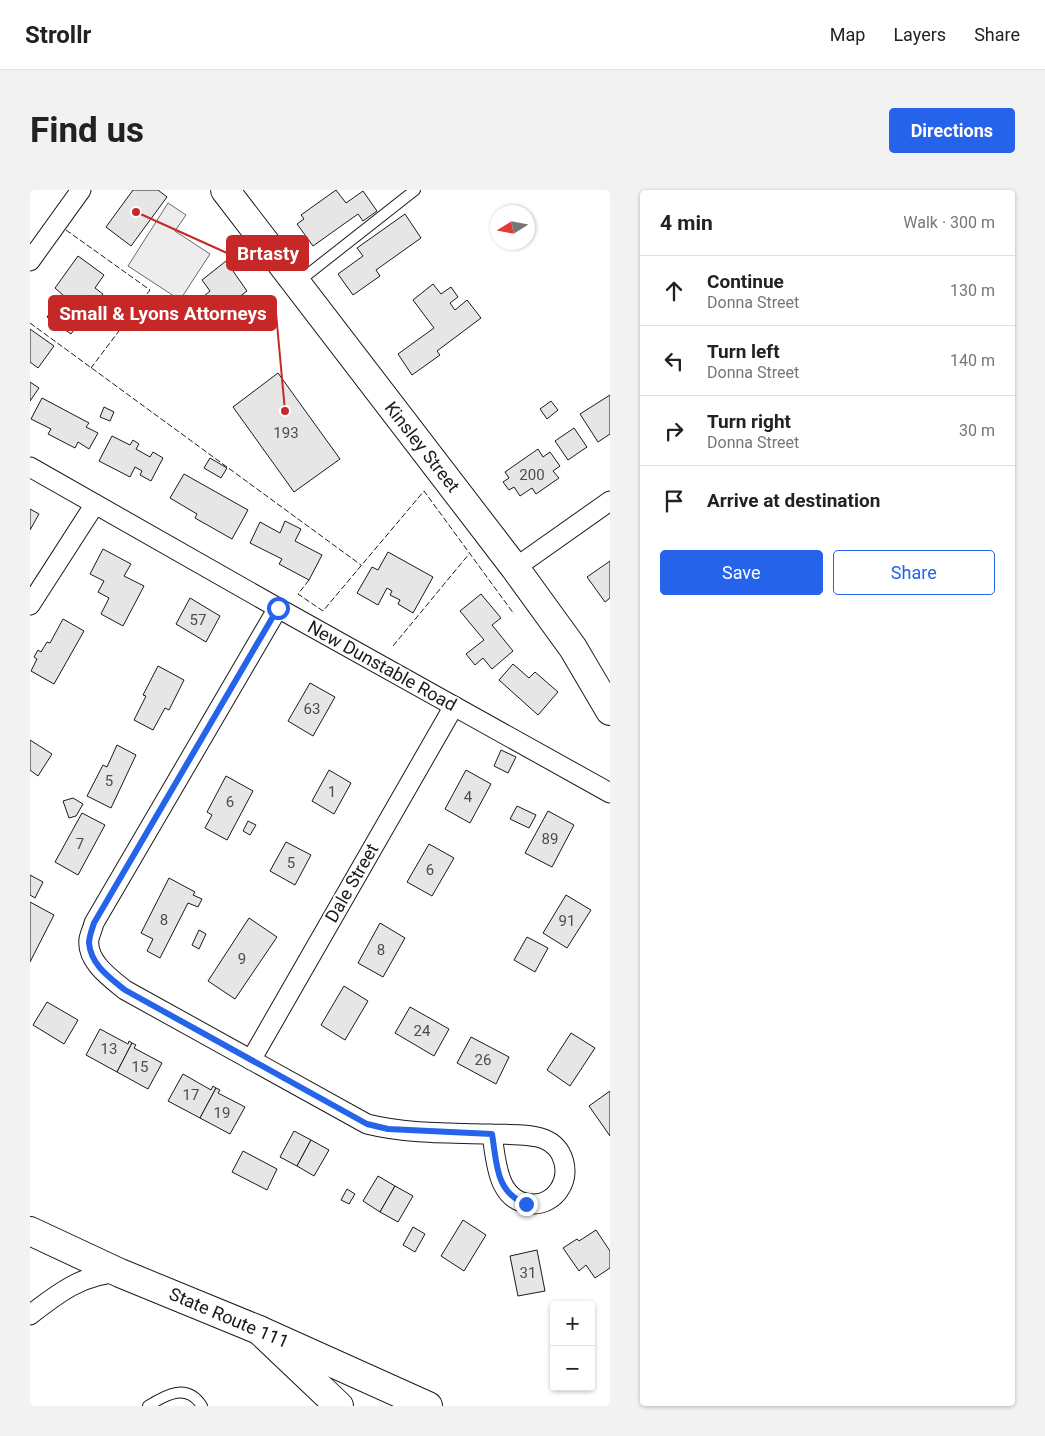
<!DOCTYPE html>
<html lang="en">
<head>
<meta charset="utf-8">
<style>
  body { margin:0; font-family:Roboto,sans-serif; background:#f2f2f2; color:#222 }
  .controls { position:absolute; right:15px; bottom:15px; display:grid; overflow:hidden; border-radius:5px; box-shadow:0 1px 4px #0004 }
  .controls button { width:45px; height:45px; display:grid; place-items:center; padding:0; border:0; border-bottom:1px solid #e0e0e0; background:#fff; color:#222; font:25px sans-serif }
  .compass { position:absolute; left:460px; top:15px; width:45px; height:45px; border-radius:50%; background:#fff; box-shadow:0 1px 4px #0004; rotate:259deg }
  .stop { position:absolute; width:15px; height:15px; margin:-11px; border:4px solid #2563eb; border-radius:50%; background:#fff }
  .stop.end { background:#2563eb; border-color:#fff; box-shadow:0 1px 5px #0008 }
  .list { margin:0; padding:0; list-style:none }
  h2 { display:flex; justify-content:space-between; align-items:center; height:65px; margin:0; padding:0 20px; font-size:21px }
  h2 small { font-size:16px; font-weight:400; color:#767676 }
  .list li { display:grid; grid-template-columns:32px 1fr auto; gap:15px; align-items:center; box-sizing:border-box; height:70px; padding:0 20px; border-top:1px solid #e0e0e0 }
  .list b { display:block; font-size:19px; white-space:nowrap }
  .list p { margin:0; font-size:16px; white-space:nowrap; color:#767676 }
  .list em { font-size:16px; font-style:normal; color:#767676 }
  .actions { display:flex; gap:10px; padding:15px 20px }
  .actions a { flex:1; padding:11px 0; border:1px solid #2563eb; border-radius:5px; text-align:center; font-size:18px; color:#2563eb }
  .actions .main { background:#2563eb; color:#fff }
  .icon { flex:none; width:28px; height:28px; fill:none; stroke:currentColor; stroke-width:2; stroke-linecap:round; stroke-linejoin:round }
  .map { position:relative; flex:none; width:580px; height:1216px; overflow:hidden; border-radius:5px }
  header { display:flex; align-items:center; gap:30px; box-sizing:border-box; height:70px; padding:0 25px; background:#fff; border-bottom:1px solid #e0e0e0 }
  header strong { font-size:24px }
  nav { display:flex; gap:28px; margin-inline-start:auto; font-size:18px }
  .intro { display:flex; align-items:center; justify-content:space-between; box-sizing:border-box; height:120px; padding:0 30px }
  h1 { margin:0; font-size:35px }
  .button { padding:12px 22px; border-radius:5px; background:#2563eb; color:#fff; font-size:18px; font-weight:700 }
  main { display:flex; gap:30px; padding:0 30px }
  aside { flex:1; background:#fff; border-radius:5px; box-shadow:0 1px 4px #0004 }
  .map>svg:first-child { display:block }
  .parking { fill:#ededed; stroke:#6a6a6a }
  .building { fill:#e6e6e6; stroke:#1a1a1a }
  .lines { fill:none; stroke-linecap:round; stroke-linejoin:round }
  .service-casing { stroke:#1a1a1a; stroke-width:12 }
  .minor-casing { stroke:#1a1a1a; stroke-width:21 }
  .primary-casing { stroke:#1a1a1a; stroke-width:30 }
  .motorway-casing { stroke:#1a1a1a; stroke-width:30 }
  .service { stroke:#fff; stroke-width:10 }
  .minor { stroke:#fff; stroke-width:19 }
  .primary { stroke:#fff; stroke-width:28 }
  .motorway { stroke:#fff; stroke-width:28 }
  .fence { stroke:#1a1a1a; stroke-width:1; stroke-dasharray:6 2.5; stroke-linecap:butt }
  .route { stroke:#2563eb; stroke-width:6 }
  .labels { text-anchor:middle; stroke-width:4; stroke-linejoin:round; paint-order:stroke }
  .number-label { font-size:15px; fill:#4d4d4d }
  .street-label { font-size:18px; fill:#1a1a1a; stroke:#fff }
  .leader { fill:none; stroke:#c62828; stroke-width:2 }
  .callout-dot { fill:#c62828; stroke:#fff; stroke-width:2 }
  .callout { fill:#c62828; stroke:#c62828; stroke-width:2 }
  .callout-label { font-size:19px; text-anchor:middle; font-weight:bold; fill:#fff }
</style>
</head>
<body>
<header>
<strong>Strollr</strong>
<nav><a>Map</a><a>Layers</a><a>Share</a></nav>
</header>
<div class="intro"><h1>Find us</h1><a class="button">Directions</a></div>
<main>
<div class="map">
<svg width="580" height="1216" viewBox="0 0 580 1216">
  <rect width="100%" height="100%" fill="#fff"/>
  <polygon class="parking" points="138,13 156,25 145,41 180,64 150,110 98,76"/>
  <g class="building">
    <polygon points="103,0 128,0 137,7 101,56 76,37"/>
    <polygon points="306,0 316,13 333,1 347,21 333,31 328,24 283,56 267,34 274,29 271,25"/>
    <polygon points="375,24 391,48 346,80 350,86 323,105 308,84 333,66 327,58"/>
    <polygon points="48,66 74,85 65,98 73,104 64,116 55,110 44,125 51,130 41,144 17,127 33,105 25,98"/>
    <polygon points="196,71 217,101 180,129 167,112 180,101 172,90"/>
    <polygon points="403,94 411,104 421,97 428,107 420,113 425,120 437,110 451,128 407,161 410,165 382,185 368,164 404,138 383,110"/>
    <polygon points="0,139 24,156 8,178 0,172"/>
    <polygon points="248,183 310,269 264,302 203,217"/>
    <polygon points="0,192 9,198 0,211"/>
    <polygon points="580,205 580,244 568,252 550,224"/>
    <polygon points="12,208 59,233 56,237 68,243 59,259 48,252 45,258 18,244 21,239 1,229"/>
    <polygon points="521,211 528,220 517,229 510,219"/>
    <polygon points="74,217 84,222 80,231 70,227"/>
    <polygon points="544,238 557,257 538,270 525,251"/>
    <polygon points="82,246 100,255 103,250 109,254 106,259 120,267 123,262 133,268 121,291 110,285 112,281 105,277 100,287 69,271"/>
    <polygon points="508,259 513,267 520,262 530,276 523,281 529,288 506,304 502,298 490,306 484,297 479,300 473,292 479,288 475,282"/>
    <polygon points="180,268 197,278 191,288 174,278"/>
    <polygon points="154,284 218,320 202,349 165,328 167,324 140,308"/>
    <polygon points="0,319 9,324 0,340"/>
    <polygon points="255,331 271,339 265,351 292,365 279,390 249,374 252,369 220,353 230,332 250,343"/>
    <polygon points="73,359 101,374 94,386 114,396 93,436 71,424 79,408 68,402 74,391 60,384"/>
    <polygon points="358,362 403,387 383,423 368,414 370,410 360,405 362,401 357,398 348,415 327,403 342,377 348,380"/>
    <polygon points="580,371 580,408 575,412 557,387"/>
    <polygon points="451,404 471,428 462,435 483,461 462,479 453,468 445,475 436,464 454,450 430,421"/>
    <polygon points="160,408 190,426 176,452 146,434"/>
    <polygon points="33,429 54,441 24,494 1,481 7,469 4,467 8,460 11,462 17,452 20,453"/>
    <polygon points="483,474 499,488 505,482 528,502 508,525 469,490"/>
    <polygon points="128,476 154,490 139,520 135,518 123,540 104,530 116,506 113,505"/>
    <polygon points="280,493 305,507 283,546 258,531"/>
    <polygon points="0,550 22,564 8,586 0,580"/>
    <polygon points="87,555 106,565 81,618 57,606 73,575 77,577"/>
    <polygon points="471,560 486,567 478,583 464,576"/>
    <polygon points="299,580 321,593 304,624 282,611"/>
    <polygon points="436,580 461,594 440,633 415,619"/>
    <polygon points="196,586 223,601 197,650 175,638 182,625 177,622"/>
    <polygon points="43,608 53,614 46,626 39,628 33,611"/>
    <polygon points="487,616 506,625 499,638 480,629"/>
    <polygon points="518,621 544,635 522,677 495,663"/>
    <polygon points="52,623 75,635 48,685 25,672"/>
    <polygon points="218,631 226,635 220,645 213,641"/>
    <polygon points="256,652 281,665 265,695 240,681"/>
    <polygon points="399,654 424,668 402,706 377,692"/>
    <polygon points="0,685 13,692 5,708 0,705"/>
    <polygon points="139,688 165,702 163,705 172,709 168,717 158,713 130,768 117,761 123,749 111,743"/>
    <polygon points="536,705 561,720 537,758 513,743"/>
    <polygon points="0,712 24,725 0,772"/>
    <polygon points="219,728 247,747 205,809 178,791"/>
    <polygon points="350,733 375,748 353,787 328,773"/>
    <polygon points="169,740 176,744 169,759 162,755"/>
    <polygon points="497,747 518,758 505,782 484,770"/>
    <polygon points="314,796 338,811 315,850 291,835"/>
    <polygon points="17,812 48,830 34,854 3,835"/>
    <polygon points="380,817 419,839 404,866 365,843"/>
    <polygon points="70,839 98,854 99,851 102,853 87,882 56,865"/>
    <polygon points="541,843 565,858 540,896 517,880"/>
    <polygon points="441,847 479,867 466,894 427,873"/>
    <polygon points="102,853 106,855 104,858 132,873 118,899 87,882"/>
    <polygon points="153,884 181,900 183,896 186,898 170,928 138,911"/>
    <polygon points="186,898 190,900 188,903 215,917 200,944 170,928"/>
    <polygon points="580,901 580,946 559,916"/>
    <polygon points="264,941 281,950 267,976 250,967"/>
    <polygon points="281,950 299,960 284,986 267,976"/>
    <polygon points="213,961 247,979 237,1000 202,982"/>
    <polygon points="348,986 365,996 350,1022 333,1011"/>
    <polygon points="365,996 383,1006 368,1032 350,1022"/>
    <polygon points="317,999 325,1004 319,1014 311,1010"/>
    <polygon points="433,1030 456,1045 434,1081 411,1066"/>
    <polygon points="383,1037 395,1044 385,1062 373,1055"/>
    <polygon points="566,1040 580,1061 580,1078 565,1088 556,1075 549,1081 533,1058 547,1049 549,1051"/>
    <polygon points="507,1060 515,1101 488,1106 480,1066"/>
  </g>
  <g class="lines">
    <defs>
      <g id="service">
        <polyline points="268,92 385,0"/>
        <path d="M118 1216C137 1204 157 1193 172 1216"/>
      </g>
      <g id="minor">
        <polyline points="0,71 51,0"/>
        <polyline points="0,277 248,418 580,603"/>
        <polyline points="485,378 580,311"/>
        <polyline points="0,415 65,314"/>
        <path d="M248 418 64 733C63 738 60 744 59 749 56 771 80 788 95 800L337 934C377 944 420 943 461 944 478 945 499 943 514 949 534 957 541 982 529 1000 524 1008 514 1014 504 1014 467 1014 466 971 462 944"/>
        <polyline points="221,870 424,516"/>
        <path d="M0 1125C27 1104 54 1083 89 1083"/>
      </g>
      <g id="primary">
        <polyline points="195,0 485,378 543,458 580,521"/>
        <polyline points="0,1041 90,1083 229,1140 398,1216"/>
      </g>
      <polyline id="motorway" points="229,1140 309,1216"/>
    </defs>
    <use href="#service" class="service-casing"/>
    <use href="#minor" class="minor-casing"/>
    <use href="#primary" class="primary-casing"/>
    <use href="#motorway" class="motorway-casing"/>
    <use href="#service" class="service"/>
    <use href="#minor" class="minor"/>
    <use href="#primary" class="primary"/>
    <use href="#motorway" class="motorway"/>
    <g class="fence">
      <polyline points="36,40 120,100 61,178"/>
      <polyline points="0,133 331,375"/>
      <polyline points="279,390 268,404 293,421 394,301 484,424"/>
      <polyline points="363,456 439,364"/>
    </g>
  </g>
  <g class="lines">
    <path class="route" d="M248 418 64 733C62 739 59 747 59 753 61 775 79 787 95 800L337 934 358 939 462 944C467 973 465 1002 496 1014"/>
  </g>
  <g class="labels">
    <g class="number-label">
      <text x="256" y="248">193</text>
      <text x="502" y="290">200</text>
      <text x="168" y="435">57</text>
      <text x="282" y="524">63</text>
      <text x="79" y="596">5</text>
      <text x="302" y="607">1</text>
      <text x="438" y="612">4</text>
      <text x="200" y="617">6</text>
      <text x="520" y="654">89</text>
      <text x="50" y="659">7</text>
      <text x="261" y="678">5</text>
      <text x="400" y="685">6</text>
      <text x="134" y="735">8</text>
      <text x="537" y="736">91</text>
      <text x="351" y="765">8</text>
      <text x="212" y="774">9</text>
      <text x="392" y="846">24</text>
      <text x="79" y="864">13</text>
      <text x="453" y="875">26</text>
      <text x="110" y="882">15</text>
      <text x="161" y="910">17</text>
      <text x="192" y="928">19</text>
      <text x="498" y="1088">31</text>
    </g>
    <g class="street-label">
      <text transform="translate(392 257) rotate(52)" y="6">Kinsley Street</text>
      <text transform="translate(352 476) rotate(29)" y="6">New Dunstable Road</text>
      <text transform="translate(322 693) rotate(-60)" y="6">Dale Street</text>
      <text transform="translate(199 1128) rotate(23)" y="6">State Route 111</text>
    </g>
  </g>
  <path class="leader" d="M106 22L197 63M255 221L246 123"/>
  <g class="callout-dot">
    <circle cx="106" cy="22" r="5"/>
    <circle cx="255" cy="221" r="5"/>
  </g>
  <g class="callout">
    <rect x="197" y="46" width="81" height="34" rx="5"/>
    <rect x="19" y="106" width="227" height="34" rx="5"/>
  </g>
  <g class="callout-label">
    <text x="238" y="70">Brtasty</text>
    <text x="133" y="130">Small &amp; Lyons Attorneys</text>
  </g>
</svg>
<div class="controls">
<button>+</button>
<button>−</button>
</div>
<svg class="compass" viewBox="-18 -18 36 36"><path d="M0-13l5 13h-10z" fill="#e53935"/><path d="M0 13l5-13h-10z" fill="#767676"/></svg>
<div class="stop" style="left:248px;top:418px"></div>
<div class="stop end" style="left:496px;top:1014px"></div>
</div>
<aside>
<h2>4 min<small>Walk · 300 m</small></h2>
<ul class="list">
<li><svg class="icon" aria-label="ahead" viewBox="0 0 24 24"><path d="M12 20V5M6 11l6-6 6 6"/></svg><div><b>Continue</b><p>Donna Street</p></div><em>130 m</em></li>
<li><svg class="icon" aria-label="left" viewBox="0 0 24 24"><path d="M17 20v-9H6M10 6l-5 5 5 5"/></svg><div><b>Turn left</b><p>Donna Street</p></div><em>140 m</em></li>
<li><svg class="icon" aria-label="right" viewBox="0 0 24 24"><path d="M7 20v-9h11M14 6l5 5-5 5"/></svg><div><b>Turn right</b><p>Donna Street</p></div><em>30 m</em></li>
<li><svg class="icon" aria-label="arrive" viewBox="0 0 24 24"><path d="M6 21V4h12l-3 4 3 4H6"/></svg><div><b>Arrive at destination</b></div></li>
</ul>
<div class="actions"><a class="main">Save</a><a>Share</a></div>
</aside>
</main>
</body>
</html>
